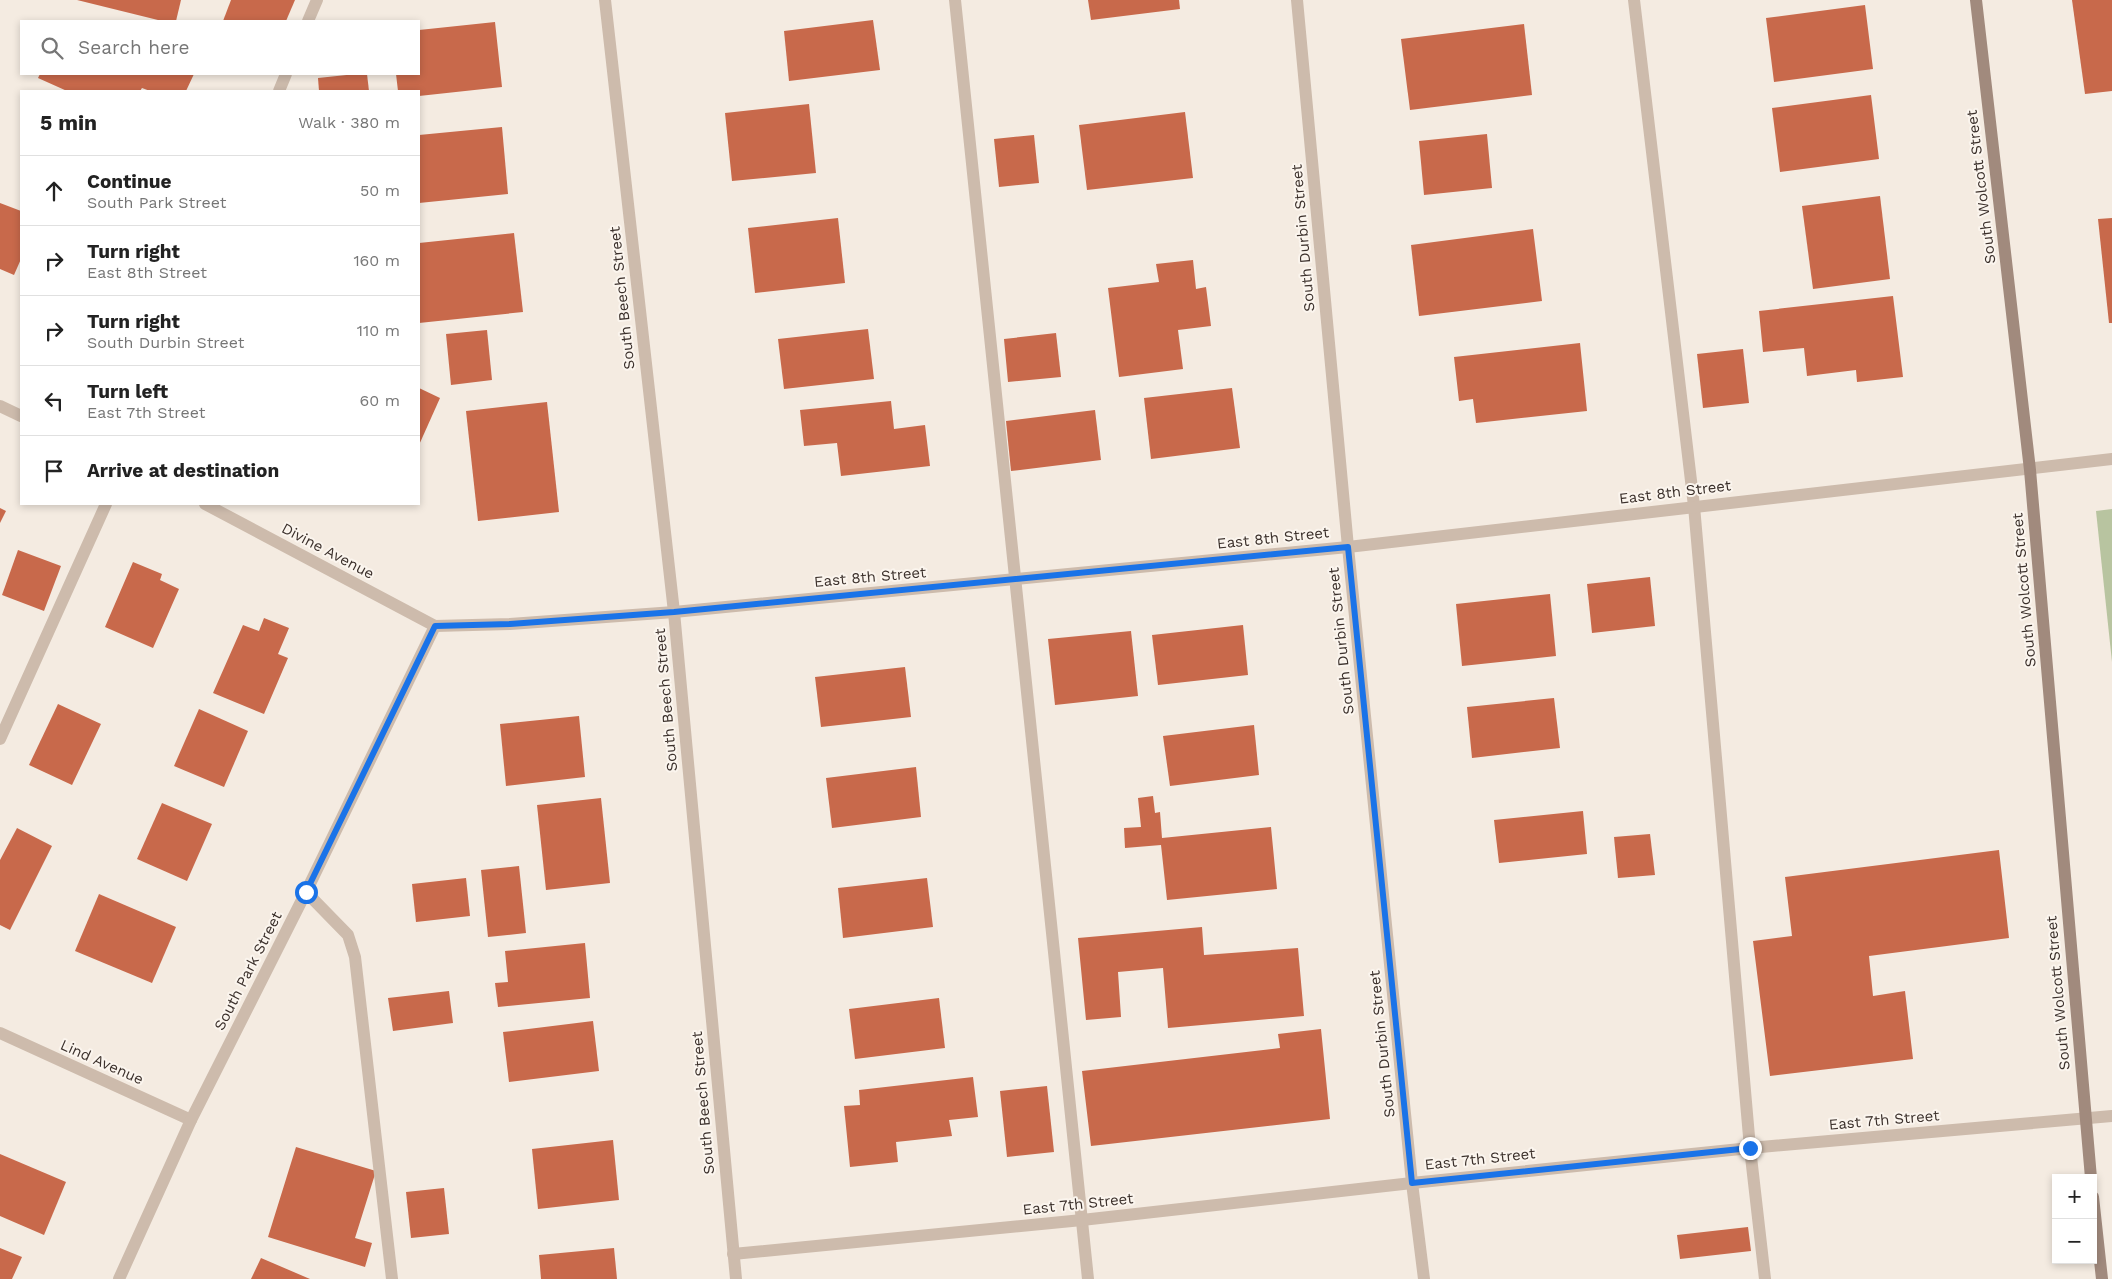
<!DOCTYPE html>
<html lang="en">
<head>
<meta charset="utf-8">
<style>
  body { margin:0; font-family:"Work Sans",sans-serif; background:#f2f2f2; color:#222 }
  .controls { position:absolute; right:15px; bottom:15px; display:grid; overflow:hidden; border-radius:0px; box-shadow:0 2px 8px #0003 }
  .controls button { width:45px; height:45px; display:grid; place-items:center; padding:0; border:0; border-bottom:1px solid #e0e0e0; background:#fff; color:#222; font:25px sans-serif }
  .stop { position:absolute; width:15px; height:15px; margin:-11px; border:4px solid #1a73e8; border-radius:50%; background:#fff }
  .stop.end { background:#1a73e8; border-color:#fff; box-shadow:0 1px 5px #0008 }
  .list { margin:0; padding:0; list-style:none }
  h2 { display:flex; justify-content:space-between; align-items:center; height:65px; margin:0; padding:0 20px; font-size:21px }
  h2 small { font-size:16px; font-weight:400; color:#767676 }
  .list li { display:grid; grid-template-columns:32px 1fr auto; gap:15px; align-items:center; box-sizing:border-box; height:70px; padding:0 20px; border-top:1px solid #e0e0e0 }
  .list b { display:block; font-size:19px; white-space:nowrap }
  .list p { margin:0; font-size:16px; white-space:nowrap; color:#767676 }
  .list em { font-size:16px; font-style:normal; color:#767676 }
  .icon { flex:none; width:28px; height:28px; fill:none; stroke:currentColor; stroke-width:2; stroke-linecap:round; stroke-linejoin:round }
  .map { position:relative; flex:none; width:2112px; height:1279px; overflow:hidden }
  .search { position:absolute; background:#fff; box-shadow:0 2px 8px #0003; left:20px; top:20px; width:400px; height:55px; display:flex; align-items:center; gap:12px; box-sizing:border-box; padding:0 18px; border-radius:0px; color:#767676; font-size:19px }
  .panel { position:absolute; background:#fff; box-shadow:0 2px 8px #0003; left:20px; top:90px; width:400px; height:415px; border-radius:0px }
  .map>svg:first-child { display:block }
  .green { fill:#b8c4a0 }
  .building { fill:#c8694b }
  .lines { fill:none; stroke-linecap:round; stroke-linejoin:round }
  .service { stroke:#cdbbac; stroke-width:12 }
  .minor { stroke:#cdbbac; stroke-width:12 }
  .secondary { stroke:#a18a7d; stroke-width:12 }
  .route { stroke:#1a73e8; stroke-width:6 }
  .labels { text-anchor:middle; stroke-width:4; stroke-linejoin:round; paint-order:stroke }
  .street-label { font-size:15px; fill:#3b302b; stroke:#fbf5ee }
</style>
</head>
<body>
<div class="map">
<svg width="2112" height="1279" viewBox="0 0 2112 1279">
  <rect width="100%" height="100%" fill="#f4ebe1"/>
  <polygon class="green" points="2112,509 2112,662 2096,511"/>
  <g class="building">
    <polygon points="77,0 181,0 176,21 162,21"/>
    <polygon points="231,0 295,0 286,21 223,21"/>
    <polygon points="1088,0 1179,0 1180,9 1091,20"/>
    <polygon points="2072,0 2112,0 2112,91 2085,94"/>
    <polygon points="1865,5 1873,69 1774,82 1766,18"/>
    <polygon points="873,20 880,70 789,81 784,31"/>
    <polygon points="495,22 502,87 419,96 419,91 398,91 396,74 419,74 419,30"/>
    <polygon points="1524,24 1532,95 1410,110 1401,39"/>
    <polygon points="40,74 194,74 186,91 150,91 142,88 140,91 67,91 38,78"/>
    <polygon points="356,74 367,74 369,91 319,91 318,78"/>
    <polygon points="1871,95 1879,159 1780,172 1772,108"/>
    <polygon points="809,104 816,173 732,181 725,113"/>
    <polygon points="1185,112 1193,178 1087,190 1079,125"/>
    <polygon points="502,127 508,194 419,203 419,135"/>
    <polygon points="1487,134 1492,188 1424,195 1419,141"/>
    <polygon points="1034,135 1039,183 999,187 994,139"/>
    <polygon points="1880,196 1890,279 1813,289 1802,206"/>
    <polygon points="0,203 21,211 21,259 14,275 0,269"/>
    <polygon points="838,218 845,283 755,293 748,228"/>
    <polygon points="2112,218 2112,323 2109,323 2098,219"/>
    <polygon points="1533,229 1542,301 1419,316 1411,245"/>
    <polygon points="514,233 523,312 419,323 419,243"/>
    <polygon points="1193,260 1196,289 1206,287 1211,326 1178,330 1183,369 1119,377 1108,288 1159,282 1156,264"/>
    <polygon points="1893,296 1903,377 1857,382 1856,370 1807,376 1804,348 1763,352 1759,311"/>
    <polygon points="868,329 874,379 784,389 778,339"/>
    <polygon points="487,330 492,380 451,385 446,334"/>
    <polygon points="1056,333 1061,377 1008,382 1004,339"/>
    <polygon points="1580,343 1587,411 1476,423 1473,399 1459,401 1454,357"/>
    <polygon points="1743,349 1749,403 1703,408 1697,354"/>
    <polygon points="419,388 440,398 419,445"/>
    <polygon points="1232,388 1240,448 1151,459 1144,398"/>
    <polygon points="891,401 894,429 925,425 930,466 841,476 837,443 804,446 800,410"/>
    <polygon points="547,402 559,512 478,521 466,411"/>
    <polygon points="1095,410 1101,460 1011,471 1006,421"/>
    <polygon points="0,508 6,511 0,523"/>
    <polygon points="18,550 61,566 44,611 2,595"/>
    <polygon points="133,562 162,574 160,580 179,589 153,648 105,627"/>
    <polygon points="1650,577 1655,626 1592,633 1587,584"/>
    <polygon points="1550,594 1556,656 1462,666 1456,604"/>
    <polygon points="264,618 289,628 278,654 288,658 264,714 213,693 243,625 259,631"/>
    <polygon points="1243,625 1248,675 1158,685 1152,635"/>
    <polygon points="1131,631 1138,696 1055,705 1048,639"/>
    <polygon points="905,667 911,717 821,727 815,677"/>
    <polygon points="1554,698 1560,748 1472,758 1467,707"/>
    <polygon points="58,704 101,724 72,785 29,765"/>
    <polygon points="199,709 248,731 224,787 174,766"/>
    <polygon points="579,716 585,777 506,786 500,724"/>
    <polygon points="1254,725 1259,775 1170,786 1163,736"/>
    <polygon points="916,767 921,817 832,828 826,778"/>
    <polygon points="1153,796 1155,813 1160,812 1162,838 1271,827 1277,889 1167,900 1161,845 1125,848 1124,828 1141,827 1138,798"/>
    <polygon points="601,798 610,883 546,890 537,805"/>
    <polygon points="162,803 212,824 187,881 137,859"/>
    <polygon points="1583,811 1587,854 1499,863 1494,820"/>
    <polygon points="17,828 52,846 10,930 0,925 0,860"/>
    <polygon points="1650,834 1655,875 1618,878 1614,837"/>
    <polygon points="1999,850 2009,938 1869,956 1873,996 1905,991 1913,1059 1770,1076 1753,941 1792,936 1785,877"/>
    <polygon points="519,866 526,933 488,937 481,870"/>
    <polygon points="466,878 470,916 416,922 412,884"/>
    <polygon points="927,878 933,927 843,938 838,888"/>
    <polygon points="99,894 176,927 152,983 75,951"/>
    <polygon points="1202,927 1204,955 1298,948 1304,1016 1168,1028 1163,968 1118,972 1121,1017 1086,1020 1078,938"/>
    <polygon points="585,943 590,998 498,1007 495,983 508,982 505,951"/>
    <polygon points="449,991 453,1023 393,1031 388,998"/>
    <polygon points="939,998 945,1048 855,1059 849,1009"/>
    <polygon points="593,1021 599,1071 509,1082 503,1032"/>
    <polygon points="1321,1029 1330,1119 1091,1146 1082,1071 1280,1048 1278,1034"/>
    <polygon points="973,1077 978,1117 949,1120 952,1136 896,1142 898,1162 850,1167 844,1106 860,1105 859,1090"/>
    <polygon points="1047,1086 1054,1152 1007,1157 1000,1091"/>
    <polygon points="613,1140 619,1200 538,1209 532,1149"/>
    <polygon points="296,1147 376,1171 355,1238 372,1243 365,1267 268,1237"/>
    <polygon points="0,1154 66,1182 44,1235 0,1216"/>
    <polygon points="444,1188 449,1234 411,1238 406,1192"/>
    <polygon points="1748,1227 1751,1251 1680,1259 1677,1235"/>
    <polygon points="0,1248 22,1257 12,1279 0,1279"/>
    <polygon points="614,1248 617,1279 541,1279 539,1255"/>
    <polygon points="261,1258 310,1279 251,1279"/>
  </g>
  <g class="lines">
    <g class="service">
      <polyline points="955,0 1088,1279"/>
      <polyline points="1634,0 1694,506 1750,1148 1765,1279"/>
      <polyline points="308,21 317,0"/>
      <polyline points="279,91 286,74"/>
      <polyline points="0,739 106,504"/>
      <polyline points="306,892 348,935 355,957 392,1279"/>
    </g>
    <g class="minor">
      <polyline points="605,0 674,612 736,1279"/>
      <polyline points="1297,0 1348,547 1412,1183 1424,1279"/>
      <polyline points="0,406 21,416"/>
      <polyline points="205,504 435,626 510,624 674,612 1348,547 2112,459"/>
      <polyline points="0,1033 191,1120"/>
      <polyline points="733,1254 1082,1220 1412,1183 1750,1148 2112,1116"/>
      <polyline points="119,1279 191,1120 306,892 435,626"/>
    </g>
    <g class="secondary">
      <polyline points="1976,0 2030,470 2091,1178"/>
      <polyline points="2093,1197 2102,1279"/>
    </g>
  </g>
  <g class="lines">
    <polyline class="route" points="306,892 435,626 510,624 674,612 1348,547 1412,1183 1750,1148"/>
  </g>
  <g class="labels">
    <g class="street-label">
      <text transform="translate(1981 187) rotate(-97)" y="5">South Wolcott Street</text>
      <text transform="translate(1303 238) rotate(-95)" y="5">South Durbin Street</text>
      <text transform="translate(622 298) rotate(-96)" y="5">South Beech Street</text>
      <text transform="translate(1675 492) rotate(-7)" y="5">East 8th Street</text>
      <text transform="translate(1273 538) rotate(-6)" y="5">East 8th Street</text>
      <text transform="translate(328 551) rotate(28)" y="5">Divine Avenue</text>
      <text transform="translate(870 577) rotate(-5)" y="5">East 8th Street</text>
      <text transform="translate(2024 590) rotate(-95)" y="5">South Wolcott Street</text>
      <text transform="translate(1341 641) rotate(-96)" y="5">South Durbin Street</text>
      <text transform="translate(666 700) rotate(-95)" y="5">South Beech Street</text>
      <text transform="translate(248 971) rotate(-63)" y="5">South Park Street</text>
      <text transform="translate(2058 993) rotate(-95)" y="5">South Wolcott Street</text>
      <text transform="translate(1382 1044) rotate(-96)" y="5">South Durbin Street</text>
      <text transform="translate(102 1062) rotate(24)" y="5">Lind Avenue</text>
      <text transform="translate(703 1103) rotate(-95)" y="5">South Beech Street</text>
      <text transform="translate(1884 1120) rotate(-5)" y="5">East 7th Street</text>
      <text transform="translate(1480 1159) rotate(-6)" y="5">East 7th Street</text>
      <text transform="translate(1078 1204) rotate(-6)" y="5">East 7th Street</text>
    </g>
  </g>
</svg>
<div class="controls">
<button>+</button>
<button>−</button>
</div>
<div class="stop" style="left:306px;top:892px"></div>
<div class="stop end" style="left:1750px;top:1148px"></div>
<div class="search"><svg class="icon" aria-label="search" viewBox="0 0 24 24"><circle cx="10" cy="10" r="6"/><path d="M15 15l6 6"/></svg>Search here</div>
<section class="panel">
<h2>5 min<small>Walk · 380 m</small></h2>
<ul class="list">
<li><svg class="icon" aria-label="ahead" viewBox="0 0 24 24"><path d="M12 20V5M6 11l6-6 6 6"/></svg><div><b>Continue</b><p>South Park Street</p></div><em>50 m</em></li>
<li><svg class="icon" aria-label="right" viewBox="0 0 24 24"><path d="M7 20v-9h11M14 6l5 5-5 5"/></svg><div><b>Turn right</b><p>East 8th Street</p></div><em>160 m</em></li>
<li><svg class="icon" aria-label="right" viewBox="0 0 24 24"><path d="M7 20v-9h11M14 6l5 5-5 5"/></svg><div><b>Turn right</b><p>South Durbin Street</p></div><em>110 m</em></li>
<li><svg class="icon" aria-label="left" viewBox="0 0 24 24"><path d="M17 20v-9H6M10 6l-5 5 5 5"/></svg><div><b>Turn left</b><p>East 7th Street</p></div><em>60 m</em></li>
<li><svg class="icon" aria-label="arrive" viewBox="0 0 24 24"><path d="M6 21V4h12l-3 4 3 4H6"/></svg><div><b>Arrive at destination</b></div></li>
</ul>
</section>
</div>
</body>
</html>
